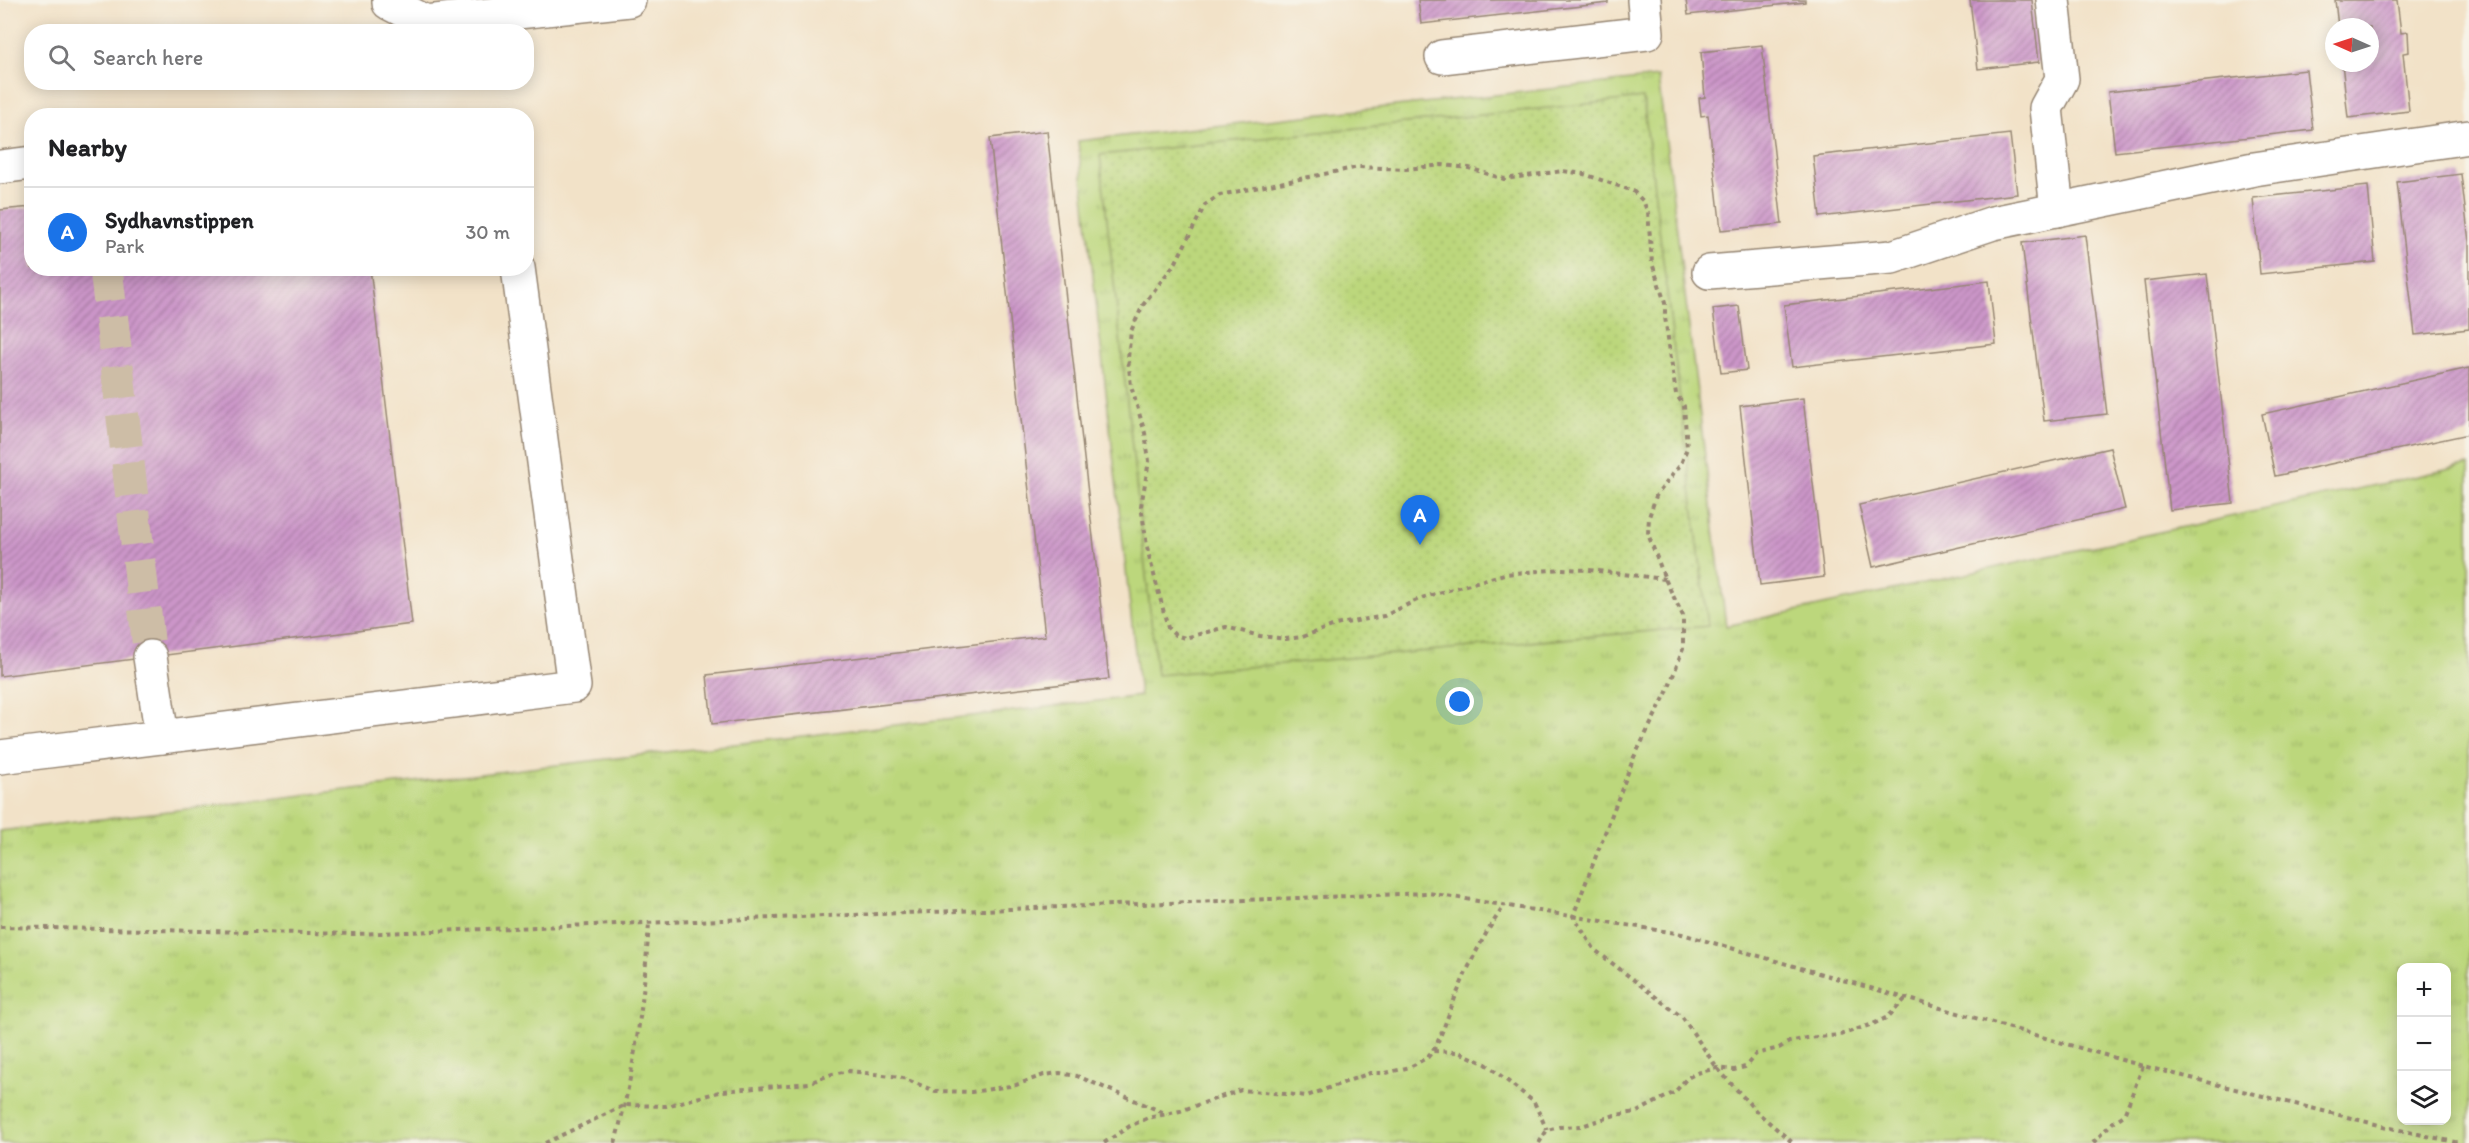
<!DOCTYPE html>
<html lang="en">
<head>
<meta charset="utf-8">
<style>
  body { margin:0; font-family:Itim,sans-serif; background:#f2f2f2; color:#202124 }
  .controls { position:absolute; right:18px; bottom:18px; display:grid; overflow:hidden; border-radius:12px; box-shadow:0 3px 15px #0003 }
  .controls button { width:54px; height:54px; display:grid; place-items:center; padding:0; border:0; border-bottom:2px solid #e0e0e0; background:#fff; color:#202124; font:30px sans-serif }
  .compass { position:absolute; left:2325px; top:18px; width:54px; height:54px; border-radius:50%; background:#fff; box-shadow:0 3px 15px #0003; rotate:273deg }
  .you { position:absolute; left:1460px; top:702px; width:21px; height:21px; margin:-15px; border:4px solid #fff; border-radius:50%; background:#1a73e8; box-shadow:0 0 0 9px #1a73e833 }
  .badge { display:grid; place-items:center; width:39px; height:39px; border-radius:50%; background:#1a73e8; color:#fff; font-size:20px; font-weight:700 }
  .pin { position:absolute; translate:-50% -50px; filter:drop-shadow(0 2px 3px #0008) }
  .pin::after { content:''; position:absolute; top:32px; width:21px; height:18px; background:inherit; clip-path:polygon(0 0,100% 0,50% 100%) }
  .list { margin:0; padding:0; list-style:none }
  h2 { display:flex; justify-content:space-between; align-items:center; height:78px; margin:0; padding:0 24px; font-size:26px }
  h2 small { font-size:20px; font-weight:400; color:#757577 }
  .list li { display:grid; grid-template-columns:39px 1fr auto; gap:18px; align-items:center; box-sizing:border-box; height:90px; padding:0 24px; border-top:2px solid #e0e0e0 }
  .list b { display:block; font-size:22px; white-space:nowrap }
  .list p { margin:0; font-size:20px; white-space:nowrap; color:#757577 }
  .list em { font-size:20px; font-style:normal; color:#757577 }
  .icon { flex:none; width:33px; height:33px; fill:none; stroke:currentColor; stroke-width:2; stroke-linecap:round; stroke-linejoin:round }
  .map { position:relative; flex:none; width:2469px; height:1143px; overflow:hidden }
  .search { position:absolute; background:#fff; box-shadow:0 3px 15px #0003; left:24px; top:24px; width:510px; height:66px; display:flex; align-items:center; gap:15px; box-sizing:border-box; padding:0 21px; border-radius:24px; color:#757577; font-size:22px }
  .panel { position:absolute; background:#fff; box-shadow:0 3px 15px #0003; left:24px; top:108px; width:510px; height:168px; border-radius:24px }
  .map>svg:first-child { display:block }
  .grass { fill:url(#grass-tufts); stroke:#7c804d; stroke-width:1.5; fill-rule:evenodd }
  .park { fill:url(#park-dots); stroke:#7c804d; stroke-width:1.5 }
  .building { fill:url(#building-hatch) }
  .lines { fill:none; stroke-linecap:round; stroke-linejoin:round }
  .minor-tunnel { stroke:#cdbda6; stroke-width:33; stroke-dasharray:33 16; stroke-linecap:butt }
  .minor-casing { stroke:#968673; stroke-width:36 }
  .path { stroke:#968673; stroke-width:4; stroke-dasharray:4.5 4.5; stroke-linecap:butt }
  .minor { stroke:#fff; stroke-width:33 }
</style>
</head>
<body>
<div class="map">
<svg width="2469" height="1143" viewBox="0 0 2469 1143">
  <defs>
    <pattern id="grass-tufts" width="24" height="20" patternUnits="userSpaceOnUse" patternTransform="scale(1.5)"><rect width="24" height="20" fill="#bcd77c"/><path d="M3 7l-1-3M5 7V3M7 7l1-3M15 17l-1-3M17 17v-4M19 17l1-3" fill="none" stroke="#a2b96b"/></pattern>
    <pattern id="park-dots" width="8" height="8" patternUnits="userSpaceOnUse" patternTransform="scale(1.5)"><rect width="8" height="8" fill="#bcd77c"/><path d="M2 2h.1M6 6h.1" fill="none" stroke="#a2b96b" stroke-width="1.8" stroke-linecap="round"/></pattern>
    <pattern id="building-hatch" width="6" height="6" patternUnits="userSpaceOnUse" patternTransform="scale(1.5)"><rect width="6" height="6" fill="#cc96c9"/><path d="M-1 1l2-2M0 6l6-6M5 7l2-2" fill="none" stroke="#a77ba3"/></pattern>
  </defs>
  <rect width="100%" height="100%" fill="#f7f3e8"/>
  <filter id="ink" filterUnits="userSpaceOnUse"><feTurbulence type="fractalNoise" baseFrequency=".0167" numOctaves="2"/><feDisplacementMap in="SourceGraphic" scale="12" xChannelSelector="R" yChannelSelector="G"/><feConvolveMatrix kernelMatrix="1 2 1 2 8 2 1 2 1" color-interpolation-filters="sRGB"/></filter>
  <filter id="wash" filterUnits="userSpaceOnUse"><feTurbulence type="fractalNoise" baseFrequency=".008" numOctaves="4" result="noise"/><feDisplacementMap in="SourceGraphic" scale="24" xChannelSelector="R" yChannelSelector="G"/><feGaussianBlur stdDeviation="1.35" result="paint"/><feColorMatrix in="noise" values="0 0 0 0 0 0 0 0 0 0 0 0 0 0 0 0 0 1.4 0 .05"/><feComposite in="paint" operator="in"/></filter>
  <g filter="url(#wash)">
    <rect width="100%" height="100%" fill="#f2e2c8"/>
    <path class="grass" d="M1658 77 1726 626 2469 465V1143H0V831L1140 696 1078 141ZM2402 968H2446V1120H2402Z"/>
    <polygon class="park" points="1643,98 1708,626 1157,675 1100,155"/>
    <g id="blocks">
      <g class="building">
        <polygon points="1418,0 1608,0 1608,3 1421,24"/>
        <polygon points="1686,0 1805,0 1805,2 1688,15"/>
        <polygon points="1970,0 2032,0 2039,62 1978,69"/>
        <polygon points="2335,0 2397,0 2401,33 2408,32 2409,52 2403,53 2409,111 2348,118 2342,63 2370,63 2370,27 2338,27"/>
        <polygon points="1762,45 1782,224 1721,230 1708,115 1701,116 1699,98 1705,97 1701,52"/>
        <polygon points="2306,70 2313,130 2115,152 2108,92"/>
        <polygon points="1047,131 1109,679 712,724 707,675 1045,636 990,138"/>
        <polygon points="2010,134 2017,194 1820,217 1813,156"/>
        <polygon points="2461,174 2469,242 2469,329 2415,335 2397,182"/>
        <polygon points="2368,186 2375,262 2260,274 2253,198"/>
        <polygon points="32,207 32,268 370,268 412,624 0,676 0,210"/>
        <polygon points="2085,235 2107,414 2044,421 2022,243"/>
        <polygon points="2207,274 2233,503 2170,510 2144,281"/>
        <polygon points="1989,281 1996,344 1792,367 1784,305"/>
        <polygon points="1739,306 1747,370 1721,373 1713,309"/>
        <polygon points="2469,368 2469,434 2275,476 2262,414"/>
        <polygon points="1803,398 1824,577 1760,585 1740,406"/>
        <polygon points="2110,448 2125,509 1873,567 1859,505"/>
      </g>
    </g>
  </g>
  <g filter="url(#ink)">
    <use href="#blocks" fill-opacity="0" stroke="#968673" stroke-width="1.5"/>
    <g class="lines">
      <polyline class="minor-tunnel" points="106,268 150,657"/>
      <defs>
        <g id="minor">
          <polyline points="389,0 389,3 426,22 629,0"/>
          <polyline points="2053,0 2062,79 2046,108 2057,210"/>
          <polyline points="1442,57 1647,33 1644,0"/>
          <polyline points="0,167 32,163"/>
          <polyline points="1709,272 1892,257 1993,223 2254,169 2469,137"/>
          <polyline points="150,657 162,737"/>
          <polyline points="0,757 574,686 518,268"/>
        </g>
      </defs>
      <use href="#minor" class="minor-casing"/>
      <g class="path">
        <polyline points="1665,579 1589,570 1562,569 1504,574 1421,598 1384,616 1335,625 1302,637 1286,639 1260,636 1226,627 1185,638 1175,635 1168,628 1148,552 1141,506 1149,461 1145,433 1131,386 1128,358 1131,331 1143,305 1176,262 1205,205 1220,195 1359,167 1406,169 1442,165 1469,168 1504,179 1563,171 1584,174 1633,191 1643,201 1648,212 1652,263 1665,303 1665,317 1676,394 1684,406 1687,448 1681,464 1656,496 1649,517 1648,534 1665,579 1683,616 1683,649 1667,692 1634,757 1573,916 1595,950 1683,1018 1717,1068 1757,1112 1793,1143"/>
        <polyline points="0,927 355,934 1428,893 1682,934 2143,1066 2395,1129 2459,1143"/>
        <path d="M1433 1051C1444 1031 1449 1011 1458 991 1471 960 1485 932 1505 905"/>
        <polyline points="545,1143 625,1105 666,1106 723,1091 809,1083 832,1074 849,1071 900,1077 935,1091 972,1092 1016,1085 1044,1075 1060,1073 1077,1076 1167,1114"/>
        <path d="M615 1143C635 1069 644 999 649 923"/>
        <polyline points="1104,1143 1130,1126 1148,1118 1180,1111 1241,1090 1307,1096 1370,1073 1386,1073 1410,1067 1428,1057 1433,1051 1459,1052 1486,1064 1534,1102 1547,1130"/>
        <polyline points="1539,1143 1547,1130 1559,1127 1582,1126 1615,1115 1637,1112 1675,1092 1687,1078 1697,1073 1717,1068 1734,1070 1745,1067 1756,1054 1779,1048 1789,1042 1807,1038 1840,1035 1873,1024 1888,1017 1906,998"/>
        <polyline points="2093,1143 2112,1123 2124,1115 2143,1066"/>
      </g>
      <use href="#minor" class="minor"/>
    </g>
  </g>
</svg>
<div class="controls">
<button>+</button>
<button>−</button>
<button><svg class="icon" aria-label="layers" viewBox="0 0 24 24"><path d="M12 4l9 5-9 5-9-5zM3 14l9 5 9-5"/></svg></button>
</div>
<svg class="compass" viewBox="-18 -18 36 36"><path d="M0-13l5 13h-10z" fill="#e53935"/><path d="M0 13l5-13h-10z" fill="#757577"/></svg>
<div class="you"></div>
<div class="pin badge" style="left:1420px;top:545px">A</div>
<div class="search"><svg class="icon" aria-label="search" viewBox="0 0 24 24"><circle cx="10" cy="10" r="6"/><path d="M15 15l6 6"/></svg>Search here</div>
<section class="panel">
<h2>Nearby<small></small></h2>
<ul class="list">
<li><span class="badge">A</span><div><b>Sydhavnstippen</b><p>Park</p></div><em>30 m</em></li>
</ul>
</section>
</div>
</body>
</html>
